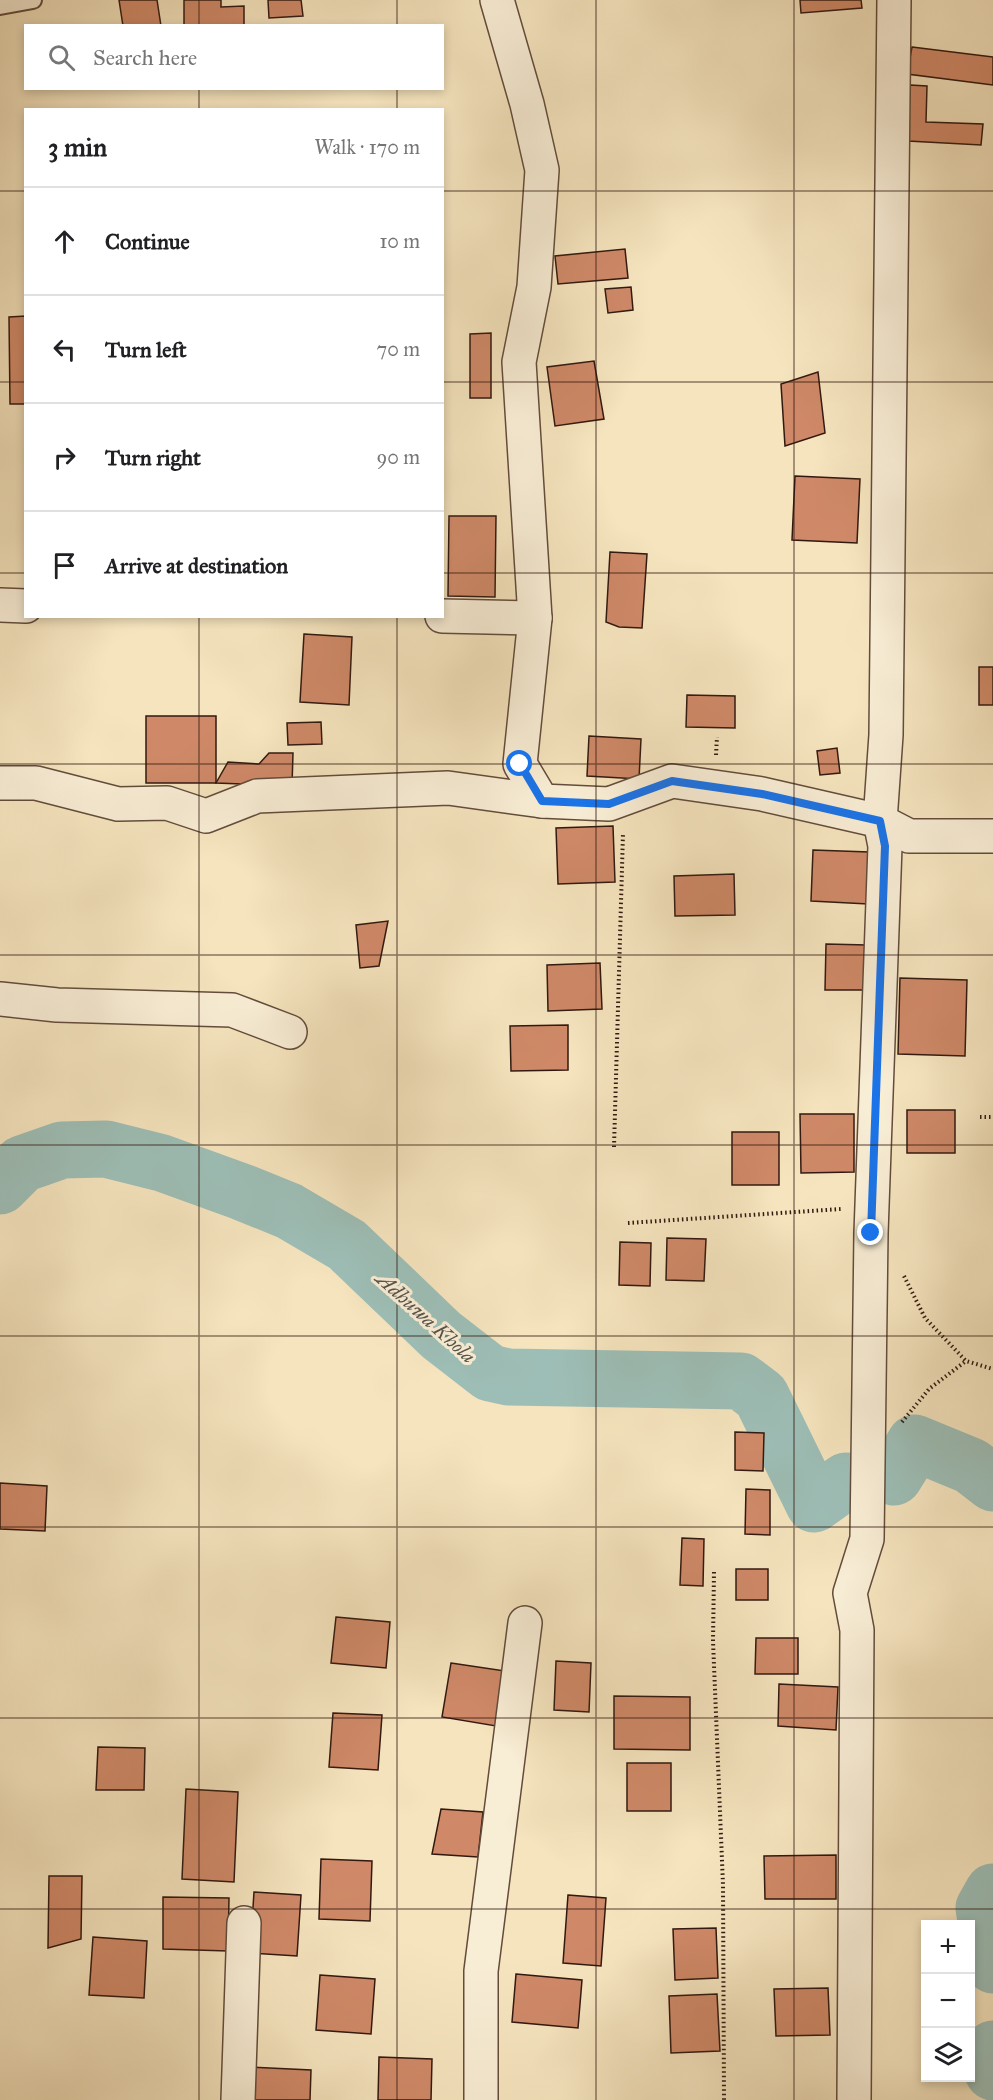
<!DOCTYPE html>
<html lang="en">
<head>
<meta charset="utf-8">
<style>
  body { margin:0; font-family:"IM FELL Great Primer",serif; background:#f6f6f6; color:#202124 }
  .controls { position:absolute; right:18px; bottom:18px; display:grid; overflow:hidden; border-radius:0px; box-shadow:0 3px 9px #0003 }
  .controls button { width:54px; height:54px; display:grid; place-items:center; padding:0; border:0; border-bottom:2px solid #e0e0e0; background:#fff; color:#202124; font:30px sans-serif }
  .stop { position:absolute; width:18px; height:18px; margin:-14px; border:4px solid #1a73e8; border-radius:50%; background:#fff }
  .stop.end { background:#1a73e8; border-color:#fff; box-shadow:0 2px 6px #0008 }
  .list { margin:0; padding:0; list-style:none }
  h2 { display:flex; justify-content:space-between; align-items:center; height:78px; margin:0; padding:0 24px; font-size:26px }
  h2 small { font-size:20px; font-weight:400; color:#757577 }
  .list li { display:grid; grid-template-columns:39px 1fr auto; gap:18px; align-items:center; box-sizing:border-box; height:108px; padding:0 24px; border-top:2px solid #e0e0e0 }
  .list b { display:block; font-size:22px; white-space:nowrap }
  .list em { font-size:20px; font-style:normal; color:#757577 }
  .icon { flex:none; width:33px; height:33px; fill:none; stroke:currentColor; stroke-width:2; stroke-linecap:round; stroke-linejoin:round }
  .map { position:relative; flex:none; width:993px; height:2100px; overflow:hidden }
  .search { position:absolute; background:#fff; box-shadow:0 3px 9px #0003; left:24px; top:24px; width:420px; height:66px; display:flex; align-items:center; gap:15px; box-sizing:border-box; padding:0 21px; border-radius:0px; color:#757577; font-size:22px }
  .panel { position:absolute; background:#fff; box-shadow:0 3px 9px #0003; left:24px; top:108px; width:420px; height:510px; border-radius:0px }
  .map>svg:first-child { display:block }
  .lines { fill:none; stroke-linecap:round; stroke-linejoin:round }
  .river { stroke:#9dbeb6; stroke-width:57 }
  .building { fill:#cf8968; stroke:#321910; stroke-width:1.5 }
  .service-casing { stroke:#634c3c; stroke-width:20 }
  .minor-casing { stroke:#634c3c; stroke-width:36 }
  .path { stroke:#321910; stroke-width:4; stroke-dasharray:1.5 3; stroke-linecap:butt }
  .service { stroke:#f8edd5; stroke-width:16 }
  .minor { stroke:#f8edd5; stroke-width:33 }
  .route { stroke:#1a73e8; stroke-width:8 }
  .grid { fill:none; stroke:#321910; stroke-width:1.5; stroke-opacity:0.55 }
  .labels { text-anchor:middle; stroke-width:6; stroke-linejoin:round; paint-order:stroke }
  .water-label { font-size:20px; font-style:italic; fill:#57534a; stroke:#f8edd5 }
</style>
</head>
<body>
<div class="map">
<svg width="993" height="2100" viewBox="0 0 993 2100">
  <rect width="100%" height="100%" fill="#f5e4be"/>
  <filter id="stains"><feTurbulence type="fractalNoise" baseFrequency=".00333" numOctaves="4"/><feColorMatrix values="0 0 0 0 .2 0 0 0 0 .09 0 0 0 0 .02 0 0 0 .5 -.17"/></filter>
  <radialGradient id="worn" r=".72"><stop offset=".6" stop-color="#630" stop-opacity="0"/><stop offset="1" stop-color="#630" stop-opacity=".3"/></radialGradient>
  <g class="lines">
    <g class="river">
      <polyline points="0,1186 22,1164 62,1150 106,1149 162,1163 242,1192 289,1211 347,1245 441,1335 490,1373 508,1377 741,1381 761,1396 814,1504 846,1481"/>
      <polyline points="894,1477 915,1443 971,1466 993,1483"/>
      <polyline points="993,1892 984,1908 993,1965"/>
      <polyline points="993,2049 990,2056 993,2072"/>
    </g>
  </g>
  <g class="building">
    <polygon points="119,0 157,0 161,26 123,26"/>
    <polygon points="184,0 221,0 221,7 244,6 244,26 184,26"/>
    <polygon points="268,0 301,0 303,16 269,18"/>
    <polygon points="800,0 861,0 862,8 801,13"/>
    <polygon points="912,47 993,57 993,85 907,74"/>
    <polygon points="910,85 927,86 926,122 983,124 981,145 908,141"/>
    <polygon points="625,249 628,278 558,284 555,256"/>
    <polygon points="631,287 633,310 608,313 605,289"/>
    <polygon points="26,316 26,404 10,404 9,317"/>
    <polygon points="491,333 491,398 470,398 470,334"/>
    <polygon points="594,361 604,419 555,426 547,367"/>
    <polygon points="818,372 825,433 785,446 781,384"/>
    <polygon points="795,476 860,479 857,543 792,540"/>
    <polygon points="449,516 496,516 495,597 448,596"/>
    <polygon points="610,552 647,554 642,628 619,627 606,622"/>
    <polygon points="304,634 352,637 349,705 300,702"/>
    <rect x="979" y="667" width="14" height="38"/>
    <polygon points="687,695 735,696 735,728 686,727"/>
    <rect x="146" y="716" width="70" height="67"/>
    <polygon points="321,722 322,744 288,745 287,723"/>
    <polygon points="589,736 641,739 639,779 587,776"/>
    <polygon points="837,748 840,773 820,775 817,751"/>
    <polygon points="269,753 293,753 292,786 216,783 228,762 259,764"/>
    <polygon points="613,826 615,882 558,884 556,828"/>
    <polygon points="813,850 869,852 868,904 811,901"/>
    <polygon points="734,874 735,915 675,916 674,876"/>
    <polygon points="388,921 379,966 360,968 356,925"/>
    <polygon points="826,944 867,945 866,990 825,990"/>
    <polygon points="600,963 602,1009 548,1011 547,965"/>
    <polygon points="900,978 967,980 965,1056 898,1054"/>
    <polygon points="568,1025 568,1070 511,1071 510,1026"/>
    <rect x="907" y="1110" width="48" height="43"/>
    <polygon points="800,1114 854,1114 854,1172 801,1173"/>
    <rect x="732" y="1132" width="47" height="53"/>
    <polygon points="667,1238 706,1239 704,1281 666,1280"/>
    <polygon points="620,1242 651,1243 650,1286 619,1285"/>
    <polygon points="735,1432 764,1433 763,1471 735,1470"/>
    <polygon points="0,1483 47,1486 45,1531 0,1529"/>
    <polygon points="746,1489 770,1490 770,1535 745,1534"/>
    <polygon points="682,1538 704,1539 703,1586 680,1585"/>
    <rect x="736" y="1569" width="32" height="31"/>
    <polygon points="336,1617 390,1622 386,1668 331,1663"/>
    <polygon points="756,1638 798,1638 798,1674 755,1674"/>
    <polygon points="556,1661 591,1663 589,1712 554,1710"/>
    <polygon points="451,1663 511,1672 502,1727 442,1717"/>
    <polygon points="779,1684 838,1687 836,1730 778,1726"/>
    <polygon points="614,1696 690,1697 690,1750 614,1749"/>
    <polygon points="333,1713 382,1715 378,1770 329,1767"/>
    <polygon points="98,1747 145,1748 144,1790 96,1790"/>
    <rect x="627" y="1763" width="44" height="48"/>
    <polygon points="186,1789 238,1792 234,1882 182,1879"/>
    <polygon points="441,1809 483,1812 478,1857 432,1854"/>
    <polygon points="836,1855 836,1899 765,1899 764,1856"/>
    <polygon points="321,1859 372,1861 370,1921 319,1919"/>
    <polygon points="49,1876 82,1876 81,1939 48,1948"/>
    <polygon points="254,1892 301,1895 297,1956 250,1953"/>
    <polygon points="568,1895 606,1898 601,1966 563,1963"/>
    <polygon points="163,1897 229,1898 228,1951 163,1949"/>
    <polygon points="716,1928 718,1978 675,1980 673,1929"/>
    <polygon points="93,1937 147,1941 144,1998 89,1995"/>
    <polygon points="516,1974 582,1980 578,2028 512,2022"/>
    <polygon points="320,1975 375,1979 371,2034 316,2030"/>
    <polygon points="828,1988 830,2035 776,2036 774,1989"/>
    <polygon points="717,1994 720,2051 671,2053 669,1996"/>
    <polygon points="379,2057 432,2059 431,2100 378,2100"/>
    <polygon points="251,2067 311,2070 310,2100 250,2100"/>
  </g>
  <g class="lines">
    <defs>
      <polyline id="service" points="0,6 33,0"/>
      <g id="minor">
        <polyline points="497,0 527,104 542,170 534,287 519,362 535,618 520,764 542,801 609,804 672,781 762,794 880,821 909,836 993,836"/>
        <polyline points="0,605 26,606"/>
        <polyline points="442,616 535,618"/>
        <polyline points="0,783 36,783 118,804 167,803 206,816 257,796 448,788 542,801"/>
        <polyline points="0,999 57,1005 232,1010 290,1032"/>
        <polyline points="238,2100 244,1923"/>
        <polyline points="481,2100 481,1971 525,1623"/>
        <polyline points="854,2100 857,1630 850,1593 867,1539 871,1233 885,846 880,821 886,735 894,0"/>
      </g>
    </defs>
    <use href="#service" class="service-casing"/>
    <use href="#minor" class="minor-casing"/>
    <g class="path">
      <polyline points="716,755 717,737"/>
      <polyline points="980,1117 993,1117"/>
      <polyline points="614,1147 623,833"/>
      <polyline points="628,1223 841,1209"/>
      <polyline points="904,1276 925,1318 966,1361 993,1369"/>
      <polyline points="902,1422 929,1389 966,1361"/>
      <polyline points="714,1572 713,1641 723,1885 724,2100"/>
    </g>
    <use href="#service" class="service"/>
    <use href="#minor" class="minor"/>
  </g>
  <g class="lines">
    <polyline class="route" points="520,764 542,801 609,804 672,781 762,794 880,821 885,846 871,1233"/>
  </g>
  <path class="grid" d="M199 0V26M397 0V26M596 0V2100M794 0V2100M199 88V110M397 88V110M0 191H26M442 191H993M0 382H26M442 382H993M0 573H26M442 573H993M199 616V2100M397 616V2100M0 764H993M0 955H993M0 1145H993M0 1336H993M0 1527H993M0 1718H993M0 1909H993"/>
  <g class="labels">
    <g class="water-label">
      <text transform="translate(426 1317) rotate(42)" y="7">Adhuwa Khola</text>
    </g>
  </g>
  <rect width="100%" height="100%" filter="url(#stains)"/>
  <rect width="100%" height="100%" fill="url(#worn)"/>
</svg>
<div class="controls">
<button>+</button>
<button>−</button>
<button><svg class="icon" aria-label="layers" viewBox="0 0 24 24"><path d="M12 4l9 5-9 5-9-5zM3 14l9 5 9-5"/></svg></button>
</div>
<div class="stop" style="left:520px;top:764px"></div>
<div class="stop end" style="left:871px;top:1233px"></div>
<div class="search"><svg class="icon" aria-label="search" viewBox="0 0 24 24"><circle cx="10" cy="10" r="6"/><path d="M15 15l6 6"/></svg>Search here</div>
<section class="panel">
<h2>3 min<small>Walk · 170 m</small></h2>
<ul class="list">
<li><svg class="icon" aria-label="ahead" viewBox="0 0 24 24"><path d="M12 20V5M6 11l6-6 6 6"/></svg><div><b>Continue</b></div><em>10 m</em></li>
<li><svg class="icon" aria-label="left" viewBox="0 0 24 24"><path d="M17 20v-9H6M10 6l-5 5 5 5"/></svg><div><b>Turn left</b></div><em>70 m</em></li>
<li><svg class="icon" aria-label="right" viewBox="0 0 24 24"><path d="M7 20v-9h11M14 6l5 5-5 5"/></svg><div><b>Turn right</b></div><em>90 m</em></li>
<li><svg class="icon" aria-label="arrive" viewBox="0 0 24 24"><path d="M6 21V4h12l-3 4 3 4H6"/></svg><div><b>Arrive at destination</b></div></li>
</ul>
</section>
</div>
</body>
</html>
